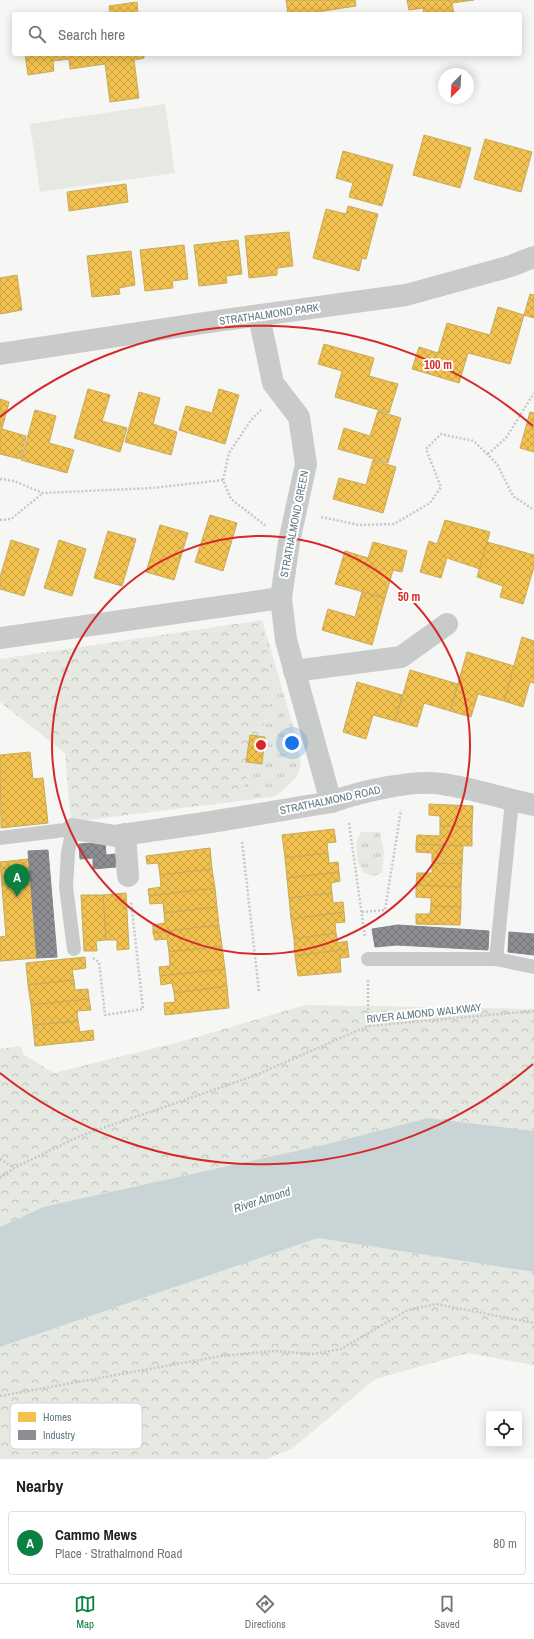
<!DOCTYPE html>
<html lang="en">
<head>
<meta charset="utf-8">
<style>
  body { margin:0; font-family:"Archivo Narrow",sans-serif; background:#f6f6f6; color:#202124 }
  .controls { position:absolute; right:12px; bottom:12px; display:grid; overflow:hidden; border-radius:4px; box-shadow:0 2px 10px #0003 }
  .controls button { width:36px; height:36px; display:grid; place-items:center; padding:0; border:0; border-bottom:1px solid #e0e0e0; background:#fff; color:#202124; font:20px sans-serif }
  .compass { position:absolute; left:438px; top:68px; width:36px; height:36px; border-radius:50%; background:#fff; box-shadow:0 2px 10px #0003; rotate:204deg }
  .you { position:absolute; left:292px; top:743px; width:14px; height:14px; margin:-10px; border:3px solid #fff; border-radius:50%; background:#1a73e8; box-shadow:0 0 0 6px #1a73e833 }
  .badge { display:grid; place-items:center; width:26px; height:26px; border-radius:50%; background:#0b8043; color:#fff; font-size:13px; font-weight:700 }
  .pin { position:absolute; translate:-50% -33px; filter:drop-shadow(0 1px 2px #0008) }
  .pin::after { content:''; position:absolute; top:21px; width:14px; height:12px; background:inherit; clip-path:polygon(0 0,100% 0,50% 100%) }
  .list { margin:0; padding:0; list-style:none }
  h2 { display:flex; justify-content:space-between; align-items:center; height:52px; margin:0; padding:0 16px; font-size:17px }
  h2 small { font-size:13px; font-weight:400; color:#757577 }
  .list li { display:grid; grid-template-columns:26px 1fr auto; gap:12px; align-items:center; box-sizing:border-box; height:64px; margin:0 8px 8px; padding:0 8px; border:1px solid #e0e0e0; border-radius:4px }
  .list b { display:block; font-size:15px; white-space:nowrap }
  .list p { margin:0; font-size:13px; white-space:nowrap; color:#757577 }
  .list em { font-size:13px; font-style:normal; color:#757577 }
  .icon { flex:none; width:22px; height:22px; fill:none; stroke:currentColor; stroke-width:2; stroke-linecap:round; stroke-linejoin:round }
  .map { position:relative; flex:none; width:534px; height:1459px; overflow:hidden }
  .search { position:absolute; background:#fff; box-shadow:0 2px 10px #0003; left:12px; right:12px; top:12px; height:44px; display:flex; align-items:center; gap:10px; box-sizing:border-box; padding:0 14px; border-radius:4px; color:#757577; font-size:15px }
  .sheet { height:124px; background:#fff }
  nav { display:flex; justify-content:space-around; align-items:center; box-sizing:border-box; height:56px; border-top:1px solid #e0e0e0; background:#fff; font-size:11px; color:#757577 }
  nav a { display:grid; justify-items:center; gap:2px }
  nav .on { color:#0b8043 }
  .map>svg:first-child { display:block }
  .grass { fill:url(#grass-tufts) }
  .forest { fill:url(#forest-crowns) }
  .park { fill:#e6e8e2 }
  .water { fill:#c8d4d6 }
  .homes { fill:url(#homes-cross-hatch); stroke:#c6ab5d }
  .industry { fill:url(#industry-cross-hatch); stroke:#80878d }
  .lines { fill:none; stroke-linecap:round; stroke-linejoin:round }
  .path { stroke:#c7c8c9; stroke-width:2.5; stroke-dasharray:2 2; stroke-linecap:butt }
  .lane { stroke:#c9cbcb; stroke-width:14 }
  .street { stroke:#c9cbcb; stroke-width:22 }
  .ring { fill:none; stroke:#d62828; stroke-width:2 }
  .labels { text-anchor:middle; stroke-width:4; stroke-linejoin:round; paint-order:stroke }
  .street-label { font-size:11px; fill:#617880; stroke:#fff }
  .water-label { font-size:12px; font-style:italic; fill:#5c787c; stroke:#fff }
  .key { fill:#fff; stroke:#d0d6d9; stroke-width:1 }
  .key-label { font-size:11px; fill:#617880 }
  .centre { fill:#d62828; stroke:#fff; stroke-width:2 }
  .ring-label { font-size:12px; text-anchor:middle; font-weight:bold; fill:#d62828; stroke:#fff; stroke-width:4; stroke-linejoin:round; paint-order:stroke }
</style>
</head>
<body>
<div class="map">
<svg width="534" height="1459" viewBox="0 0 534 1459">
  <defs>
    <pattern id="grass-tufts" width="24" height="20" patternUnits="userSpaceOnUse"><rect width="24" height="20" fill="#e6e8e2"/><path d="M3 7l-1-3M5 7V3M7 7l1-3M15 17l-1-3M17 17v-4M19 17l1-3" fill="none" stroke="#bec1bc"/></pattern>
    <pattern id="forest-crowns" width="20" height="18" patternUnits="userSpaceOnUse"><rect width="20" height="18" fill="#e6e8e2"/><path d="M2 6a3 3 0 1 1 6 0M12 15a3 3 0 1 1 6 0" fill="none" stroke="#bec1bc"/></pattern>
    <pattern id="homes-cross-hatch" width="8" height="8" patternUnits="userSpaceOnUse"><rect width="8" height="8" fill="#f2c14e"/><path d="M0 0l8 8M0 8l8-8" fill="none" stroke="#c7a246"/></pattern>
    <pattern id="industry-cross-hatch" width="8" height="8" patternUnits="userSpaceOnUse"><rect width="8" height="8" fill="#8d8d92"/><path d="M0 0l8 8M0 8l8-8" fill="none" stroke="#717377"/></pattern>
  </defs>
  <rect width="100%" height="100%" fill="#f6f6f5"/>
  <g class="grass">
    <polygon points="262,620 296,736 301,765 296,778 282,791 273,797 240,801 274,690"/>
    <polygon points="361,832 380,832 384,853 382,873 373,876 364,873 358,863 356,843"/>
  </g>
  <g class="forest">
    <polygon points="262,620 274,690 240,801 71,822 65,753 0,702 0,659"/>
    <polygon points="305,1005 534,1009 534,1131 428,1118 323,1145 43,1207 0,1227 0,1049 20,1046 24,1055 54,1073 187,1040"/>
    <polygon points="318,1238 534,1272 534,1365 468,1353 375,1379 293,1448 268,1459 0,1459 0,1347"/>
  </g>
  <polygon class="park" points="165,104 175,173 40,192 30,124"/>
  <polygon class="water" points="428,1118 534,1131 534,1272 318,1238 0,1347 0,1227 43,1207 323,1145"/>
  <g class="homes">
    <polygon points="286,0 355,0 356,6 304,14 288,14"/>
    <polygon points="407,0 474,0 452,3 454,14 424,14 423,8 409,10"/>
    <polygon points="137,2 138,14 110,14 109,6"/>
    <polygon points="25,54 144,54 144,58 134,60 139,98 110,102 105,64 70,69 69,59 53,61 54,71 28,75"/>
    <polygon points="424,135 471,148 460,188 413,175"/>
    <polygon points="485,139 532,152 521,192 474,179"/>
    <polygon points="343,151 393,165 382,206 349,197 353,183 336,178"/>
    <polygon points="126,184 128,202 69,211 67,192"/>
    <polygon points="348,206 378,214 366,259 362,258 359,271 313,258 326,209 346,214"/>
    <polygon points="289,232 293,266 277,268 277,275 249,278 245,236"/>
    <polygon points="238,240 242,274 226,276 227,283 199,286 194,245"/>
    <polygon points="184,245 188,279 172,281 173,288 145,291 140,250"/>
    <polygon points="131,251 135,285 119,288 120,294 92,297 87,256"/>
    <polygon points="17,275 22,310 0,314 0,278"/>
    <polygon points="530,294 534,295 534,318 524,315"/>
    <polygon points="498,307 524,315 510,364 468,353 459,383 412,369 419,347 438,353 447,323 490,335"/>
    <polygon points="324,344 374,358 369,376 398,384 389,413 335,397 342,371 318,364"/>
    <polygon points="88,389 110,395 102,421 127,428 120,452 74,438"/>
    <polygon points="219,389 239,395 225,444 179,430 186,406 212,413"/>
    <polygon points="139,392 160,398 153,424 177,432 171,455 125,442"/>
    <polygon points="0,399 9,402 2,429 26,436 20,459 0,454"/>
    <polygon points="35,410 56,416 49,443 74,450 67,473 21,460"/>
    <polygon points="378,411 401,418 388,463 338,449 344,428 370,436"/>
    <polygon points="530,412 534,413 534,452 520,448"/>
    <polygon points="373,460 396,467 383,513 333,499 339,478 366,485"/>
    <polygon points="210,515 237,523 223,571 195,562"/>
    <polygon points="445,520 490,532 480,569 447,558 441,578 420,572 429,541 437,544"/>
    <polygon points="160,525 188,533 174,580 146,572"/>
    <polygon points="108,531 136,539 122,586 94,578"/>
    <polygon points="11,540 39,549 24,596 0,589 0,577"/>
    <polygon points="59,540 86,549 72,596 44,588"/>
    <polygon points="373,542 407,551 402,572 393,570 385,598 335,584 345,551 368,558"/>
    <polygon points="487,542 534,555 534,567 523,604 500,597 503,586 477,577"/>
    <polygon points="362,592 385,598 372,645 322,630 328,609 355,617"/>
    <polygon points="522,637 534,641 534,683 530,682 523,707 504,701"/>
    <polygon points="467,652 514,666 504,701 478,694 471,717 450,711"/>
    <polygon points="410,670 458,684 450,711 424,703 417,727 395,721"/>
    <polygon points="357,682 402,695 395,721 373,715 366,739 343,732"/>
    <polygon points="250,735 265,737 262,764 246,762"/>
    <polygon points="30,752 33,779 43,778 48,823 1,828 0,755"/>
    <polygon points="429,804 473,806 472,827 440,826 440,816 429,815"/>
    <polygon points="440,826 472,827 472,846 416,844 417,835 440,836"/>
    <polygon points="334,829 336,842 327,843 328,853 285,858 282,835"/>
    <polygon points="416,844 463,846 462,864 432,863 432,853 416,852"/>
    <polygon points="210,848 212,869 160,875 158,863 147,864 146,856"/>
    <polygon points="328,853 329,863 338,862 339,872 287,878 285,858"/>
    <polygon points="29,859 37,958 0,961 0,937 6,936 0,862"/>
    <polygon points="432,863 462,864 461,887 416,885 417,873 432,873"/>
    <polygon points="212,869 215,888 149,896 148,889 161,887 160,875"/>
    <polygon points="339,872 340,881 331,883 332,893 289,898 287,878"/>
    <polygon points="416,885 461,887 461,907 431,906 431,898 416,897"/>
    <polygon points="215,888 217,907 164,913 163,903 150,904 149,896"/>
    <polygon points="126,893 129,949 117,950 117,940 106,940 103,895"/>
    <polygon points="332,893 333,903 343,902 344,912 291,919 289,898"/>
    <polygon points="81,895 103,895 106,940 96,941 97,951 84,951"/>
    <polygon points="431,906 461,907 460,925 416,924 416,914 430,914"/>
    <polygon points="217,907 219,925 153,933 153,925 165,923 164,913"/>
    <polygon points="344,912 345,922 335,923 336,933 294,939 291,919"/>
    <polygon points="219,925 222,946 169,952 167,939 155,940 153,933"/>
    <polygon points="336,933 338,943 347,941 348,949 295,956 294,939"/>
    <polygon points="222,946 225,969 160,976 159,967 170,966 169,952"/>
    <polygon points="348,949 349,957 340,958 341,972 298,976 295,956"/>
    <polygon points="85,957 86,968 72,970 74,980 28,985 26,963"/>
    <polygon points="225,969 227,986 174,993 172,983 161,985 160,976"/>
    <polygon points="74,980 75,990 88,989 89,999 31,1005 28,985"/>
    <polygon points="227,986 229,1008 165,1015 164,1003 175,1002 174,993"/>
    <polygon points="89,999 91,1010 77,1011 78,1021 33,1025 31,1005"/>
    <polygon points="78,1021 80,1032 93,1030 94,1040 35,1046 33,1025"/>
  </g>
  <g class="industry">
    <polygon points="105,842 106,855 115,854 116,867 93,869 93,858 80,859 79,844"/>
    <polygon points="48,850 57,957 37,958 28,851"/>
    <polygon points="398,925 489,931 488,950 397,945 375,947 372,929"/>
    <polygon points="509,932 534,934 534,955 508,952"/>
  </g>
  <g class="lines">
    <g class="path">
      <polyline points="488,454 506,438 534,393"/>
      <polyline points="0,479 14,481 43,493 152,488 223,480 231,499 266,526"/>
      <polyline points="223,480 229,453 251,420 261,410"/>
      <polyline points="321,517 359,525 394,524 430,503 441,487 426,449 441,434 474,441 497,464 513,496 534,510"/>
      <polyline points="0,520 11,519 43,493"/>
      <polyline points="349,823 365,937"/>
      <polyline points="242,842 259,991"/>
      <polyline points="362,912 385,910 401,810"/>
      <polyline points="93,958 99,962 105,1015 143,1009 131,901"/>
      <polyline points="368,1026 368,980"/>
      <polyline points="0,1159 14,1168"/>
      <polyline points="0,1178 14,1168 80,1136 254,1076 368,1026 534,1011"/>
      <polyline points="0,1396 221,1356 274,1351 313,1354 341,1349 408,1310 436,1304 534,1323"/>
    </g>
    <g class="lane">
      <polyline points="0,838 73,829 68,852 66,887 74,949"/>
      <polyline points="368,959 496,959 534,967"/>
      <polyline points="496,959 512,801"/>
    </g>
    <g class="street">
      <polyline points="259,316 273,383 299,417 306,464 289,542 281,598 286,640 331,802"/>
      <polyline points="0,354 217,321 406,295 511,266 534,257"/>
      <polyline points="0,638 281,598"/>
      <polyline points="294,671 401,657 447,624"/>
      <path d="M73 829 115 836 211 822 331 802C360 792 412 779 442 784 473 788 503 799 534 805"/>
      <polyline points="125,834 128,876"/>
    </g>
  </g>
  <g class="ring">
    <circle cx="261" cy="745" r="209"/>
    <path d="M533 1064A419 419 0 0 1 0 1073M0 417A419 419 0 0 1 533 426"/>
  </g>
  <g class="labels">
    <g class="street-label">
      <text transform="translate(269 314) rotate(-8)" y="4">STRATHALMOND PARK</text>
      <text transform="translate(294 524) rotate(-79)" y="4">STRATHALMOND GREEN</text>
      <text transform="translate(330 800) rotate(-12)" y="4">STRATHALMOND ROAD</text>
      <text transform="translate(424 1013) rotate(-6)" y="4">RIVER ALMOND WALKWAY</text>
    </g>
    <g class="water-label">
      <text transform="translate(262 1200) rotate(-18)" y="4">River Almond</text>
    </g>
  </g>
  <rect x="10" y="1403" width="132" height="46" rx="6" class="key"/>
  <rect x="18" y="1412" width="18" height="10" fill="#f2c14e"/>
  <rect x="18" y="1430" width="18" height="10" fill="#8d8d92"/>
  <g class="key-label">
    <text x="43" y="1421">Homes</text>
    <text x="43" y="1439">Industry</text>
  </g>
  <circle cx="261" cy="745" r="6" class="centre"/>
  <g class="ring-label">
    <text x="438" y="369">100 m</text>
    <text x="409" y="601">50 m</text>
  </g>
</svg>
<div class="controls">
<button><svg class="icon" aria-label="locate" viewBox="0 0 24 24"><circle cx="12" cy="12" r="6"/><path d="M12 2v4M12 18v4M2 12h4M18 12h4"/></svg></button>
</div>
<svg class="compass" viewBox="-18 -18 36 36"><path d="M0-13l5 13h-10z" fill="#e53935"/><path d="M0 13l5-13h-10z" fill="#757577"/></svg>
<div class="you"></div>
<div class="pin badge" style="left:17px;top:897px">A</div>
<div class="search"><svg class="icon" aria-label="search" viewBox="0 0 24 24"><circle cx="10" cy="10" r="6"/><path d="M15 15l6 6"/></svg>Search here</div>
</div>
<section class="sheet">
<h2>Nearby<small></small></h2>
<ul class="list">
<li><span class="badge">A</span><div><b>Cammo Mews</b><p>Place · Strathalmond Road</p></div><em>80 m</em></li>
</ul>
</section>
<nav>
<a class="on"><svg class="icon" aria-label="map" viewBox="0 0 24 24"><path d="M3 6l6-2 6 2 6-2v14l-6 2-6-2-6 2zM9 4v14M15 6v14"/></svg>Map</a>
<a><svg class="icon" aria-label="directions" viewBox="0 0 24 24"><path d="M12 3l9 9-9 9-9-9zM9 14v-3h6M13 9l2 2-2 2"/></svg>Directions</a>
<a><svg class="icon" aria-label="saved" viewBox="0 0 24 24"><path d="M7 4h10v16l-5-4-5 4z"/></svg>Saved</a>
</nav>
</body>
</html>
